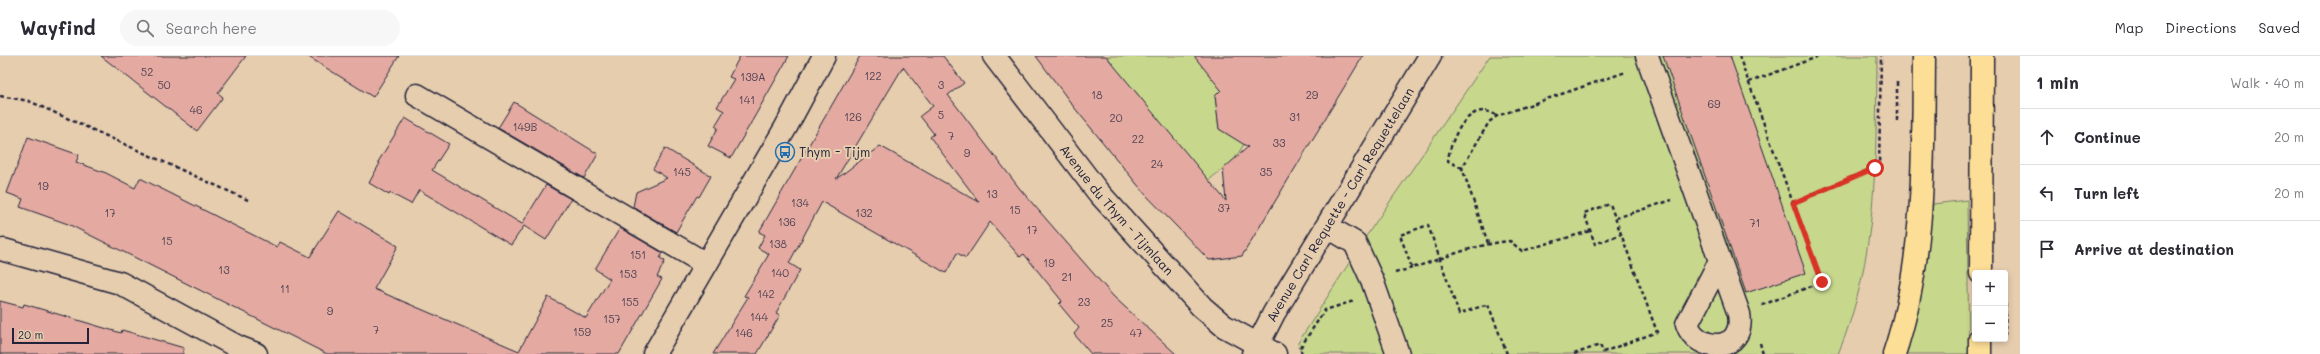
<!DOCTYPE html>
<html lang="en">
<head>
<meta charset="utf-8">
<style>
  body { margin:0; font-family:Mali,sans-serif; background:#f7f7f7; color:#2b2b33 }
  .controls { position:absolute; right:12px; bottom:12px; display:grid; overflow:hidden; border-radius:4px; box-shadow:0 2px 6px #0003 }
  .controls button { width:36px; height:36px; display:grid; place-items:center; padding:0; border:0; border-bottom:1px solid #e1e1e2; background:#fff; color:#2b2b33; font:20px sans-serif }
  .scale { position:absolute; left:12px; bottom:10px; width:77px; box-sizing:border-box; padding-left:4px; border:2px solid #22223b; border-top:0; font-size:11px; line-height:14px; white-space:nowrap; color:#22223b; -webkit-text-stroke:3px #e6cdae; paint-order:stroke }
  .stop { position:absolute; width:12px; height:12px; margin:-9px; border:3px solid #d93025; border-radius:50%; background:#fff }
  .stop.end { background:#d93025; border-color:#fff; box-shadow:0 1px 4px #0008 }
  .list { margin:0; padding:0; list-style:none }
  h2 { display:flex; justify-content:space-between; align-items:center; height:52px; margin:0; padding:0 16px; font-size:17px }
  h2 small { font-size:13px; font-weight:400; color:#7c7c81 }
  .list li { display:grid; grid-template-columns:26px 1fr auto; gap:12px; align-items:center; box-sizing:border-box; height:56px; padding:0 16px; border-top:1px solid #e1e1e2 }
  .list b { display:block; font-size:15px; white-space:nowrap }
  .list em { font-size:13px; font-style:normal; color:#7c7c81 }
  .icon { flex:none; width:22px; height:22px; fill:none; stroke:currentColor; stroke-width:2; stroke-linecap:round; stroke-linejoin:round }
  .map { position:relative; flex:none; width:2020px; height:298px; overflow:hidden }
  header { display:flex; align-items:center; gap:24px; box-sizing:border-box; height:56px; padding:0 20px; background:#fff; border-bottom:1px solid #e1e1e2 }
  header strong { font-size:19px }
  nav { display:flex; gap:22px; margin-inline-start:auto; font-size:14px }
  .search { width:280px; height:36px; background:#f7f7f7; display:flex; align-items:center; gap:10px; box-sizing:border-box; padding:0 14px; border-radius:22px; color:#7c7c81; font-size:15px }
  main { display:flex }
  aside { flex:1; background:#fff }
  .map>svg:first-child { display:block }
  .green { fill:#c7d88d; stroke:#747d64 }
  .building { fill:#e4aaa1; stroke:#22223b; fill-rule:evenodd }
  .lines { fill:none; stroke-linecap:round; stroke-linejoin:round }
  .minor-casing { stroke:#22223b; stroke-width:25 }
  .major-casing { stroke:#22223b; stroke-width:25 }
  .path { stroke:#22223b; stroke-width:2.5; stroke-dasharray:4 3; stroke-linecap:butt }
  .minor { stroke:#e6cdae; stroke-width:22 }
  .major { stroke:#fdde96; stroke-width:22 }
  .route { stroke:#d93025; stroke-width:5 }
  .labels { text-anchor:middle; stroke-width:4; stroke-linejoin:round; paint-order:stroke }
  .number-label { font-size:11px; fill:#524454 }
  .poi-label { font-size:13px; fill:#22223b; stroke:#e6cdae; text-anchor:start }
  .street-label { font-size:13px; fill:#22223b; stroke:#e6cdae }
</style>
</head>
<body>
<header>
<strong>Wayfind</strong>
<div class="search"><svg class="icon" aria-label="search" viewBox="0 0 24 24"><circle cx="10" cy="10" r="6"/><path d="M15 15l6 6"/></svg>Search here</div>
<nav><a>Map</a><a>Directions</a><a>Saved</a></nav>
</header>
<main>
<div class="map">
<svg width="2020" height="298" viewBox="0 0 2020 298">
  <rect width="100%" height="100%" fill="#e6cdae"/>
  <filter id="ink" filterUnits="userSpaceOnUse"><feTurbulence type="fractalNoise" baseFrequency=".025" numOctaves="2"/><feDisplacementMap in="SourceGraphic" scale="8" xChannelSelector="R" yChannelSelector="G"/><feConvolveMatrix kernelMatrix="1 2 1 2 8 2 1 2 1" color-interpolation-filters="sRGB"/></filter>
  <g filter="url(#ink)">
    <g class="green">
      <polygon points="1107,0 1196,0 1242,14 1215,40 1219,73 1244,88 1236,101 1237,122 1221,114 1167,159 1150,54 1131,30 1128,32 1109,10 1112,7"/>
      <path d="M1490 0H1877C1876 100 1878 204 1838 298H1302L1298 287 1367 179Z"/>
      <polygon points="1967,144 1969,298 1906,298 1925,212 1933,148"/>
    </g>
    <g class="building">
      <polygon points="101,0 246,0 218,37 223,41 197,75"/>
      <polygon points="307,0 399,0 373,41"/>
      <polygon points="740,0 789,0 731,102 708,90 718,72 715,70 724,55 717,51 734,23 729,21"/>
      <path d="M860 0H943L964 27 948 39 1020 133 1113 240 1176 298H1091L1074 278 1079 272 1059 248 1062 245 1024 198 1020 201 990 166 966 202 957 197 946 217 822 146 789 207 800 214 776 257 780 259 757 298H713L748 241 744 240 769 198 758 192 765 179 759 176ZM903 11 933 50 920 60 934 78 930 81 979 146 880 90 836 123Z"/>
      <polygon points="1036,0 1106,0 1226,145 1223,113 1248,91 1219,73 1215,40 1221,34 1194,0 1363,0 1242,200 1209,204 1145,138 1073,50"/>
      <polygon points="1663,0 1730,0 1806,217 1746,237"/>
      <polygon points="514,46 598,98 584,122 498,72"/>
      <polygon points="405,62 449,88 432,114 522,168 546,129 571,143 546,184 524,170 511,189 419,134 411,148 390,137 389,139 369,127 380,107 378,106"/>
      <polygon points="28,81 79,99 76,106 106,117 135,132 140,122 277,191 280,186 310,201 339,155 398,190 374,233 519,295 548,241 586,262 610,223 595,213 620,172 663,197 660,202 665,205 657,221 662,223 619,298 327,298 68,168 20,151 23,143 7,137"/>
      <polygon points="665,92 711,120 699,141 697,140 676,176 633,151 636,136 667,122 653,113"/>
      <polygon points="0,245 23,251 24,248 121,277 122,274 184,292 183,298 0,298"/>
    </g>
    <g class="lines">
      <defs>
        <g id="minor">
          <path id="s1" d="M994 0 1098 136 1202 251 1224 270 1275 298"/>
          <path d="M1647 0 1739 258C1746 297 1697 298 1687 268L1719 207"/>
          <polyline points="417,39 706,208"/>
          <polyline points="1328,171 1355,187 1372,224 1398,298"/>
          <polyline points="4,194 120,227 238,291 256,298"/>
          <polyline points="654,298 786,71 824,0"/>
          <path id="s2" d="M1253 298 1274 257 1430 0"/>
        </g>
        <g id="major">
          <polyline points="1981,217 1982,0"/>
          <path d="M1894 298C1926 203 1923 99 1924 0"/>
          <polyline points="1980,298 1980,283"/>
        </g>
      </defs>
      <use href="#minor" class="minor-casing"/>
      <use href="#major" class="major-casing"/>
      <g class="path">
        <polyline points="1739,0 1822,226 1762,249"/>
        <polyline points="1749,26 1820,0"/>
        <polyline points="0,40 29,45 248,144"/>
        <polyline points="1897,65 1897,24"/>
        <path d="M1462 112 1448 105C1450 82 1470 41 1497 60"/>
        <polyline points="1793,147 1879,110 1881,0"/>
        <polyline points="1616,162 1672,144"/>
        <polyline points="1488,187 1462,112 1489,66 1497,60 1626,16"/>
        <polyline points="1395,217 1412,212"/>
        <polyline points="2005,280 2006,223"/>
        <polyline points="1760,287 1763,298"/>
        <polyline points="1302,298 1300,292 1325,254 1354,245"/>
        <path d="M1507 298 1488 248 1459 258 1428 169 1400 179 1412 212C1444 202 1476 188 1510 185L1522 195 1590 175"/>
        <polyline points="1574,298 1600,289 1603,296 1657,276 1610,148 1584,157 1595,188 1621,178"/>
      </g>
      <use href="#minor" class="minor"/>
      <use href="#major" class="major"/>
    </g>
  </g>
  <g class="lines" filter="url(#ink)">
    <polyline class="route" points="1822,226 1793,147 1875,112"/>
  </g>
  <defs>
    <symbol id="bus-ring" viewBox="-11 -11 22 22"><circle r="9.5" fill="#e6cdae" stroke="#1f6fb2" stroke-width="1.5"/><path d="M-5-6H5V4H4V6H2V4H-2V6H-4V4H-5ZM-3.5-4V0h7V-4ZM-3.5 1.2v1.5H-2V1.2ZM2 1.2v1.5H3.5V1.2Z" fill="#1f6fb2"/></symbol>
  </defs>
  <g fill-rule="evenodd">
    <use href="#bus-ring" x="774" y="85" width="22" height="22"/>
  </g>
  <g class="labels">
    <g class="number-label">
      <text x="147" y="20">52</text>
      <text x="873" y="24">122</text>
      <text x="753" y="25">139A</text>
      <text x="164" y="33">50</text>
      <text x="941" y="33">3</text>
      <text x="1097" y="43">18</text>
      <text x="1312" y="43">29</text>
      <text x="747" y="48">141</text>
      <text x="1714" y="52">69</text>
      <text x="196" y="58">46</text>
      <text x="941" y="63">5</text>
      <text x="853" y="65">126</text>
      <text x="1295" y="65">31</text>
      <text x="1116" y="66">20</text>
      <text x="525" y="75">149B</text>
      <text x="951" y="84">7</text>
      <text x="1138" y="87">22</text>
      <text x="1279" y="91">33</text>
      <text x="967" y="101">9</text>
      <text x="1157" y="112">24</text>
      <text x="682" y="120">145</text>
      <text x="1266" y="120">35</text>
      <text x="43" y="134">19</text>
      <text x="992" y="142">13</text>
      <text x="800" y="151">134</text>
      <text x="1224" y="156">37</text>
      <text x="1015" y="158">15</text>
      <text x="110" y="161">17</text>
      <text x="864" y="161">132</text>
      <text x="787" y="170">136</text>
      <text x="1755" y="171">71</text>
      <text x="1032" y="178">17</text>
      <text x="167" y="189">15</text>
      <text x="778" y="192">138</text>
      <text x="638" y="203">151</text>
      <text x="1049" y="211">19</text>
      <text x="224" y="218">13</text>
      <text x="780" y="221">140</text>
      <text x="628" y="222">153</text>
      <text x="1067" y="225">21</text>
      <text x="285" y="237">11</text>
      <text x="766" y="242">142</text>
      <text x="630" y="250">155</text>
      <text x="1084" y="250">23</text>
      <text x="330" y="259">9</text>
      <text x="759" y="265">144</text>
      <text x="612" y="267">157</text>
      <text x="1107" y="271">25</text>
      <text x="376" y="278">7</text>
      <text x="582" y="280">159</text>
      <text x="744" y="281">146</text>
      <text x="1136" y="281">47</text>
    </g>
    <g class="poi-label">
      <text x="799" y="101">Thym - Tijm</text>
    </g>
    <g class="street-label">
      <text dy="5" stroke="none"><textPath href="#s2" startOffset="173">Avenue Carl Requette - Carl Requettelaan</textPath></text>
      <text dy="5" stroke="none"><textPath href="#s1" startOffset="197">Avenue du Thym - Tijmlaan</textPath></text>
    </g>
  </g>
</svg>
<div class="controls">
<button>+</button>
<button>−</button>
</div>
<div class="scale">20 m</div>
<div class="stop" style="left:1875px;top:112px"></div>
<div class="stop end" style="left:1822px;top:226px"></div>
</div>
<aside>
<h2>1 min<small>Walk · 40 m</small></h2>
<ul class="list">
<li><svg class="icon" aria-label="ahead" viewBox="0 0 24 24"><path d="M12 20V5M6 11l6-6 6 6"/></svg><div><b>Continue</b></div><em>20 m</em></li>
<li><svg class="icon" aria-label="left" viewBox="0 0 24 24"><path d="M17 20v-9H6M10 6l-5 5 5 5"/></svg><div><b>Turn left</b></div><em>20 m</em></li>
<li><svg class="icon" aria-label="arrive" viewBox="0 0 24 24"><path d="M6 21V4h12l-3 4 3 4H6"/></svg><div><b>Arrive at destination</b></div></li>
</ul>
</aside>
</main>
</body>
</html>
